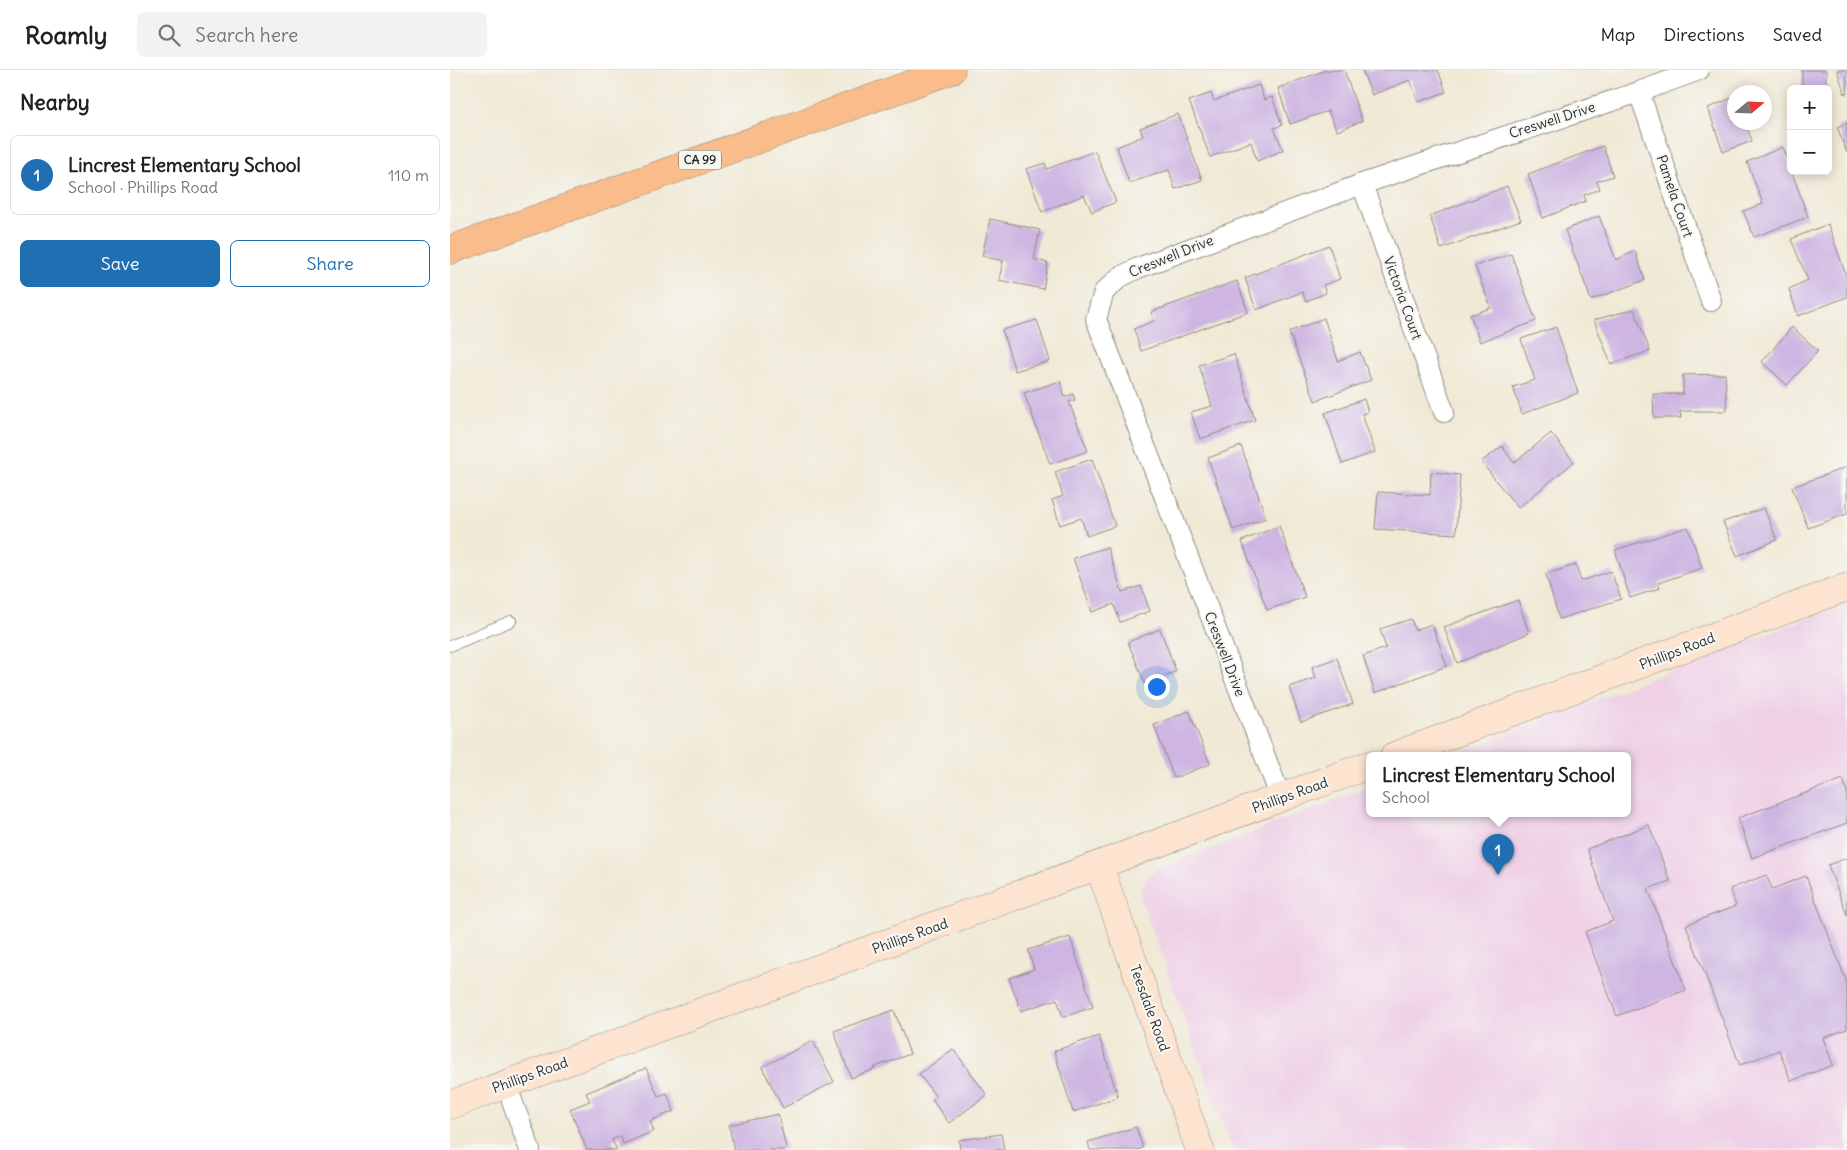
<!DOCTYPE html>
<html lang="en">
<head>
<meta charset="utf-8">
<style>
  body { margin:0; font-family:Delius,sans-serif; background:#f2f2f2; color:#202124 }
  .controls { position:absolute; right:15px; top:15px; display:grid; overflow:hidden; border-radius:8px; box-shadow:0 2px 12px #0003 }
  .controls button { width:45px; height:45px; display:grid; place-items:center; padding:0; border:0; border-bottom:1px solid #e0e0e0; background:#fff; color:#202124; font:25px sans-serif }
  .compass { position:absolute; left:1277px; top:15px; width:45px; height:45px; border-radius:50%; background:#fff; box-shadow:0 2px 12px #0003; rotate:71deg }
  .you { position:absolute; left:706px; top:616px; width:18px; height:18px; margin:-12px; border:4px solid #fff; border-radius:50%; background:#1a73e8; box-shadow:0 0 0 8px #1a73e833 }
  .badge { display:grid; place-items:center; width:32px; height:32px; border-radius:50%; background:#1f6fb2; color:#fff; font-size:16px; font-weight:700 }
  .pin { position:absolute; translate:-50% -41px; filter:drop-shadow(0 1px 2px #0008) }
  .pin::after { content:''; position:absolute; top:26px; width:18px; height:15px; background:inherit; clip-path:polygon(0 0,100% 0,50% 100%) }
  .popup { position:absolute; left:916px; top:682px; width:265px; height:65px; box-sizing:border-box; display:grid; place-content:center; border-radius:8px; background:#fff; filter:drop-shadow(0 1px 4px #0005); font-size:16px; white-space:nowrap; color:#757577 }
  .popup b { font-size:19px; color:#202124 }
  .popup::after { content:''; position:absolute; left:50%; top:100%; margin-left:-10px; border:10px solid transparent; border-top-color:#fff }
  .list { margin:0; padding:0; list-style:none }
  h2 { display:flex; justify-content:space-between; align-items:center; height:65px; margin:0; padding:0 20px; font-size:21px }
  h2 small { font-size:16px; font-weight:400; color:#757577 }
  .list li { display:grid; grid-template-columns:32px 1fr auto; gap:15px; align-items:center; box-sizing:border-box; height:80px; margin:0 10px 10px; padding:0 10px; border:1px solid #e0e0e0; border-radius:8px }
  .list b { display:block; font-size:19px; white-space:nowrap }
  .list p { margin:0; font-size:16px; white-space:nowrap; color:#757577 }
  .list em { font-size:16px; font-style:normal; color:#757577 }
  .actions { display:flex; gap:10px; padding:15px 20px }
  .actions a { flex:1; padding:11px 0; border:1px solid #1f6fb2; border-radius:8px; text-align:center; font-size:18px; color:#1f6fb2 }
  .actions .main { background:#1f6fb2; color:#fff }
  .icon { flex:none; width:28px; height:28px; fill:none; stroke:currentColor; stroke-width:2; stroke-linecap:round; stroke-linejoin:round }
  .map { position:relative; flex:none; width:1397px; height:1080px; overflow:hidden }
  header { display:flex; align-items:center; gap:30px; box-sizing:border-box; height:70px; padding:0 25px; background:#fff; border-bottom:1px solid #e0e0e0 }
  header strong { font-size:24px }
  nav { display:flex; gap:28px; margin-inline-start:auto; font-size:18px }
  .search { width:350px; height:45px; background:#f2f2f2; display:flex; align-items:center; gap:12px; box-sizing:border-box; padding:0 18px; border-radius:8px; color:#757577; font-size:19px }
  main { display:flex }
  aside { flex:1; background:#fff }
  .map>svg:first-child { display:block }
  .built { fill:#efd0e7 }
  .building { fill:#ceb5e2 }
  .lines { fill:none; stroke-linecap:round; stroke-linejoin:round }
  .lane-casing { stroke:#8e8a80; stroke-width:12 }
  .street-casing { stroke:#8e8a80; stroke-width:22 }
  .secondary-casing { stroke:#8e8a80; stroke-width:29 }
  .highway-casing { stroke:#8e8a80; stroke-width:29 }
  .lane { stroke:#fff; stroke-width:10 }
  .street { stroke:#fff; stroke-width:20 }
  .secondary { stroke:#fde4d0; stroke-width:28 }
  .highway { stroke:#f9bc8a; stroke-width:28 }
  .labels { text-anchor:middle; stroke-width:4.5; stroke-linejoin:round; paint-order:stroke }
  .shield { fill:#f6f6f2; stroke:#686867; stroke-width:1 }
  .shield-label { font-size:12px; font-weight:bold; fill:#2b2b2b }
  .street-label { font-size:14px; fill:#2b2b2b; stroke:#f6f6f2 }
</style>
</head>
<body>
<header>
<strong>Roamly</strong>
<div class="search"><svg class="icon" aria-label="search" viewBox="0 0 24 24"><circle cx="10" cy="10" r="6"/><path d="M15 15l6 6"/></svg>Search here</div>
<nav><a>Map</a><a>Directions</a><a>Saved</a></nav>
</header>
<main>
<aside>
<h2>Nearby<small></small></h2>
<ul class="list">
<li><span class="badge">1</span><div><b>Lincrest Elementary School</b><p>School · Phillips Road</p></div><em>110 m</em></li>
</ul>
<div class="actions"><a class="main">Save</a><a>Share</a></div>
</aside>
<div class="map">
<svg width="1397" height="1080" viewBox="0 0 1397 1080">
  <rect width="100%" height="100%" fill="#f6f6f2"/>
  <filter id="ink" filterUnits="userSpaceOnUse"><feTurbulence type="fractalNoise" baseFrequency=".02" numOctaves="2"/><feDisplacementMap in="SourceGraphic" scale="10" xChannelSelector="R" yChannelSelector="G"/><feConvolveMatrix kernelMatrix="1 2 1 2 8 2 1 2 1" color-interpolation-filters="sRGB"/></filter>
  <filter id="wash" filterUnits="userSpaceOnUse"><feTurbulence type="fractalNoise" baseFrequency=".0096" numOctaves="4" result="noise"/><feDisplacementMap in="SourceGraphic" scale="20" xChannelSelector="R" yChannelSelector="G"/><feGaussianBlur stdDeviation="1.12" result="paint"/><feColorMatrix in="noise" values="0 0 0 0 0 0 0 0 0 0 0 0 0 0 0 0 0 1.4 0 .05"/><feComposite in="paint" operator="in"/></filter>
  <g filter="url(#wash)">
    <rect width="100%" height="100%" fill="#f0e9d5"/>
    <polygon class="built" points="1397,533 1397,1080 783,1080 691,829 691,819 695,810 705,800 919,717 919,744 1177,744 1177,686 1000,686"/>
    <g id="blocks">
      <g class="building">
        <polygon points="876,0 894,0 912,51 887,61 878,41 840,54 828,18"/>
        <polygon points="912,0 988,0 996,22 968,32 960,10 922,25"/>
        <rect x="1352" y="0" width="24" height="19"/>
        <polygon points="1387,0 1397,0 1397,24 1395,24"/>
        <polygon points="809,15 814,30 822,27 832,55 824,58 833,80 807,91 801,72 760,87 739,31 761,23 764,31"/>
        <polygon points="1284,27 1284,52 1295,52 1302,71 1273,82 1258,38"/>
        <polygon points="728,44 752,110 725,119 719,100 679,113 667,77 693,66 690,58"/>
        <polygon points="1397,53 1397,83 1387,57"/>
        <polygon points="1153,76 1163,106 1147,111 1150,119 1134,125 1136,131 1093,148 1078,104"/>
        <polygon points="1333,77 1358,147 1304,167 1293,141 1313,134 1297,92"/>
        <polygon points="645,81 666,132 642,142 634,125 592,142 576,99 595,93 597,99"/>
        <polygon points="1057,116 1071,150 991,179 980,146"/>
        <polygon points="1149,146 1166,190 1185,181 1195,210 1141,230 1115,160"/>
        <polygon points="540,149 590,160 584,189 598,193 593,219 549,210 553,191 532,186"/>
        <polygon points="1378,154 1397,208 1397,227 1348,246 1339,219 1358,210 1341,169"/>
        <polygon points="879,175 890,209 873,215 876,223 856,231 852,222 806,240 795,208"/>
        <polygon points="1061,184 1086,251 1030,272 1020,245 1041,238 1025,196"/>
        <polygon points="787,211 798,242 691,281 684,259 704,251 701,242"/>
        <polygon points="1184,239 1200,281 1161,294 1144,250"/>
        <polygon points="874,248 888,291 910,282 921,310 865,331 839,262"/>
        <polygon points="587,250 600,291 565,301 552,260"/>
        <polygon points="1106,257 1128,323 1072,344 1063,317 1085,310 1071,269"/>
        <polygon points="1342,257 1368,281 1337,315 1312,292"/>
        <polygon points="784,284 805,350 750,369 741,342 762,336 749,295"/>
        <polygon points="1275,304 1277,341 1230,341 1231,348 1204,348 1203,324 1233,324 1233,305"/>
        <polygon points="610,311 615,327 623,324 625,330 619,332 638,381 600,394 574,323"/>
        <polygon points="914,329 918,342 912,344 925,382 892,394 875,343"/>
        <polygon points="1101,363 1124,392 1068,438 1031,392 1052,376 1064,393"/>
        <polygon points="791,376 816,448 783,460 758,388"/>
        <polygon points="642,389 665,456 637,466 631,448 610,455 602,430 613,426 605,402"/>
        <polygon points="1397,397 1397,444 1358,458 1342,417"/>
        <polygon points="981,402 1010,405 1006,464 925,459 928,422 980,425"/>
        <polygon points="1314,438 1327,470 1287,486 1273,452"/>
        <polygon points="829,456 855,527 817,540 792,471"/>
        <polygon points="1238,457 1252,498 1208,513 1210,518 1180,528 1165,480"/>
        <polygon points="657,477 672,522 691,516 700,541 670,552 664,534 642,542 623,488"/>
        <polygon points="1126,495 1131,511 1161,501 1171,529 1109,549 1096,504"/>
        <polygon points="1068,530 1079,563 1007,593 994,557"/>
        <polygon points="961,549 965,560 982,554 997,596 925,623 913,586 936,578 930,559"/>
        <polygon points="710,559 726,601 695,614 678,572"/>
        <polygon points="887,588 903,634 851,652 839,617 866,608 862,597"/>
        <polygon points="739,641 760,694 724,708 704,655"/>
        <polygon points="1393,709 1397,721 1397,753 1302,788 1288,748"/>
        <polygon points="1199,755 1220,811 1198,819 1236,920 1167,946 1135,862 1163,851 1137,779"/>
        <polygon points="1397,788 1397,845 1378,795"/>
        <polygon points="1316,805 1322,819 1356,806 1397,913 1397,959 1373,968 1383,995 1341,1011 1329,980 1290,995 1236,855 1286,836 1280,819"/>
        <polygon points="620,867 643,937 613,947 607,929 571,941 559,908 584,899 578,880"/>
        <polygon points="444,940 460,984 425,997 425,999 401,1008 384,961"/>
        <polygon points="649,966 668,1027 623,1042 604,981"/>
        <polygon points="363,971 384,1012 333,1038 312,997"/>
        <polygon points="503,979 537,1025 499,1053 482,1030 486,1027 469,1004"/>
        <polygon points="196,998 208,1026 217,1023 224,1041 200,1051 204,1061 173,1074 170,1066 162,1070 167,1080 137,1080 120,1039 140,1031 136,1023"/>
        <polygon points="328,1044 336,1078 333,1080 284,1080 279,1055"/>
        <polygon points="686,1057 693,1078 687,1080 640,1080 638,1072"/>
        <polygon points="551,1064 554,1080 510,1080 509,1070"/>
      </g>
    </g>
  </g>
  <g filter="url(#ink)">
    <use href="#blocks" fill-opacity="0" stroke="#8e8a80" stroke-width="1"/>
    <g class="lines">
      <defs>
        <polyline id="lane" points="0,576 61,551"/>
        <g id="street">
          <polyline points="1189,22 1261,231"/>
          <polyline points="912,114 994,342"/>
          <polyline points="831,728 646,249 654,222 670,207 688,198 912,114 1189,22 1249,0"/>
          <polyline points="56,1014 80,1080"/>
        </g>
        <g id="secondary">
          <polyline points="944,686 1397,517"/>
          <polyline points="649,796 750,1080"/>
          <polyline points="0,1035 919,695"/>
        </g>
        <polyline id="highway" points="0,180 501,0"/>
      </defs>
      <use href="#lane" class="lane-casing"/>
      <use href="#street" class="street-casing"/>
      <use href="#secondary" class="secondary-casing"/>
      <use href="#highway" class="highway-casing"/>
      <use href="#lane" class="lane"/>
      <use href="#street" class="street"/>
      <use href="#secondary" class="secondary"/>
      <use href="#highway" class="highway"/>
    </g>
  </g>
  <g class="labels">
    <rect class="shield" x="229" y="80.5" width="42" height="19" rx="4"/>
    <g class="shield-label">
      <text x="250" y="94">CA 99</text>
    </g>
    <g class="street-label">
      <text transform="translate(1102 50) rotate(-18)" y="5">Creswell Drive</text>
      <text transform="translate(1225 126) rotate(71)" y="5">Pamela Court</text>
      <text transform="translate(721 186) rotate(-22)" y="5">Creswell Drive</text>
      <text transform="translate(953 228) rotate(70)" y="5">Victoria Court</text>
      <text transform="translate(1227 581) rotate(-21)" y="5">Phillips Road</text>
      <text transform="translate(775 584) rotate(69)" y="5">Creswell Drive</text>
      <text transform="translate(840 725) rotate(-20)" y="5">Phillips Road</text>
      <text transform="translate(460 866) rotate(-20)" y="5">Phillips Road</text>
      <text transform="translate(700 938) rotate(70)" y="5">Teesdale Road</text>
      <text transform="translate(80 1005) rotate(-20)" y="5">Phillips Road</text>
    </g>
  </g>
</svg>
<div class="controls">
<button>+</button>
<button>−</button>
</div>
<svg class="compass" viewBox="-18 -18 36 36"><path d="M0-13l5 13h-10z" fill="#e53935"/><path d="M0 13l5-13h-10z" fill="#757577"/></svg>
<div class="you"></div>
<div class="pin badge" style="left:1048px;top:805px">1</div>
<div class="popup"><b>Lincrest Elementary School</b>School</div>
</div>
</main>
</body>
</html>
